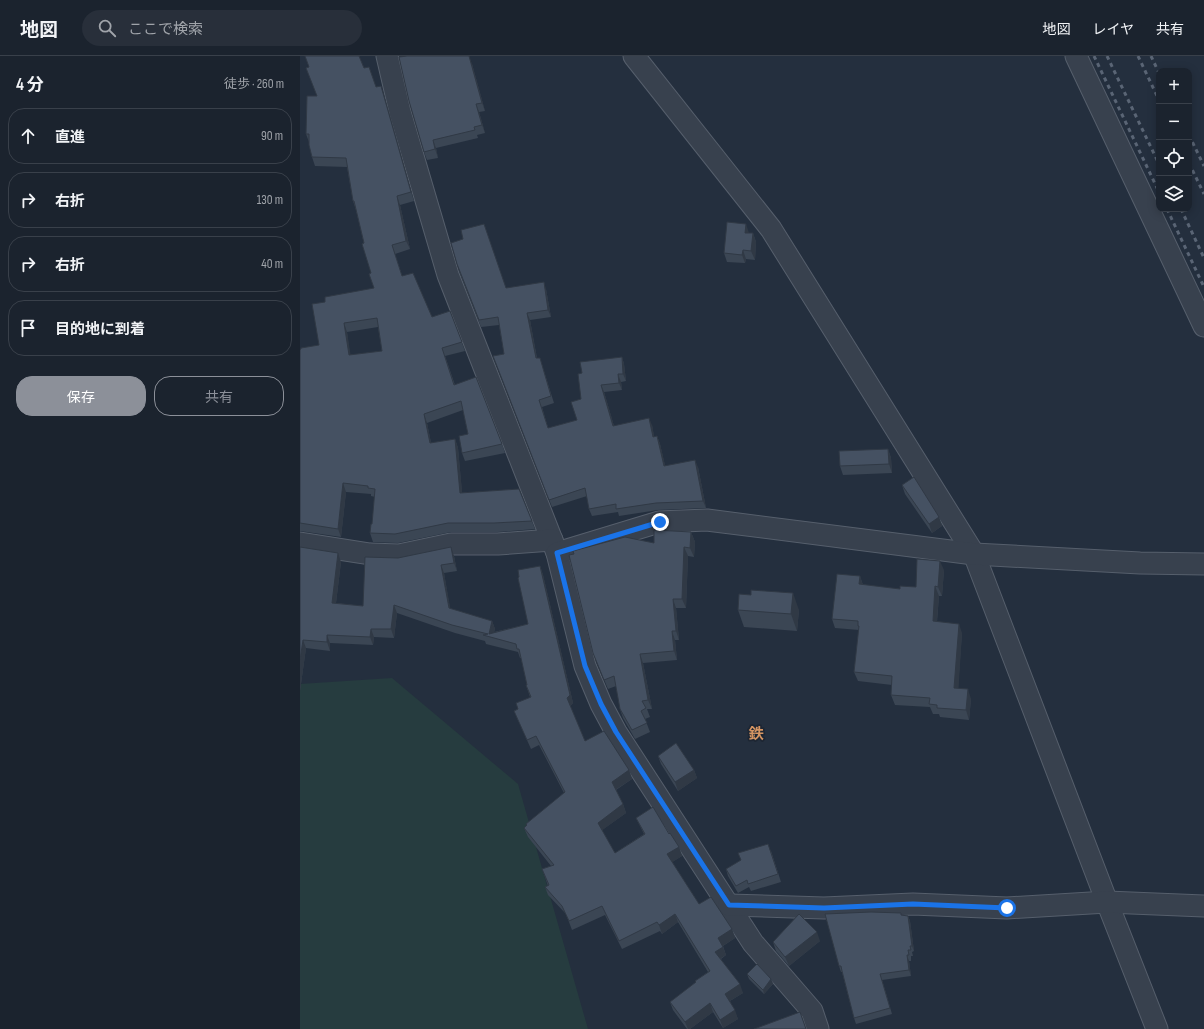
<!DOCTYPE html>
<html lang="ja">
<head>
<meta charset="utf-8">
<style>
  body { margin:0; font-family:"Sofia Sans Condensed","Noto Sans JP",sans-serif; background:#282f3a; color:#f1f3f6 }
  .controls { position:absolute; right:12px; top:12px; display:grid; overflow:hidden; border-radius:8px; box-shadow:0 2px 10px #0003 }
  .controls button { width:36px; height:36px; display:grid; place-items:center; padding:0; border:0; border-bottom:1px solid #39404a; background:#1b232e; color:#f1f3f6; font:20px sans-serif }
  .stop { position:absolute; width:12px; height:12px; margin:-9px; border:3px solid #1a73e8; border-radius:50%; background:#fff }
  .stop.end { background:#1a73e8; border-color:#fff; box-shadow:0 1px 4px #0008 }
  .list { margin:0; padding:0; list-style:none }
  h2 { display:flex; justify-content:space-between; align-items:center; height:52px; margin:0; padding:0 16px; font-size:17px }
  h2 small { font-size:13px; font-weight:400; color:#a0a4aa }
  .list li { display:grid; grid-template-columns:26px 1fr auto; gap:12px; align-items:center; box-sizing:border-box; height:56px; margin:0 8px 8px; padding:0 8px; border:1px solid #39404a; border-radius:16px }
  .list b { display:block; font-size:15px; white-space:nowrap }
  .list em { font-size:13px; font-style:normal; color:#a0a4aa }
  .actions { display:flex; gap:8px; padding:12px 16px }
  .actions a { flex:1; padding:9px 0; border:1px solid #8c9099; border-radius:16px; text-align:center; font-size:14px; color:#8c9099 }
  .actions .main { background:#8c9099; color:#fff }
  .icon { flex:none; width:22px; height:22px; fill:none; stroke:currentColor; stroke-width:2; stroke-linecap:round; stroke-linejoin:round }
  .map { position:relative; flex:none; width:904px; height:973px; overflow:hidden }
  header { display:flex; align-items:center; gap:24px; box-sizing:border-box; height:56px; padding:0 20px; background:#1b232e; border-bottom:1px solid #39404a }
  header strong { font-size:19px }
  nav { display:flex; gap:22px; margin-inline-start:auto; font-size:14px }
  .search { width:280px; height:36px; background:#282f3a; display:flex; align-items:center; gap:10px; box-sizing:border-box; padding:0 14px; border-radius:22px; color:#a0a4aa; font-size:15px }
  main { display:flex }
  aside { flex:1; background:#1b232e }
  .map>svg:first-child { display:block }
  .green { fill:#263c3f }
  .lines { fill:none; stroke-linecap:round; stroke-linejoin:round }
  .minor-casing { stroke:#565f6c; stroke-width:23 }
  .minor { stroke:#38414e; stroke-width:21 }
  .rail { stroke:#5a6575; stroke-width:3; stroke-dasharray:4 4; stroke-linecap:butt }
  .wall { fill:#3b4654; fill-rule:evenodd }
  .shaded-wall { fill:#303945 }
  .building { fill:#455162; stroke:#303945; fill-rule:evenodd }
  .route { stroke:#1a73e8; stroke-width:5 }
  .labels { text-anchor:middle; stroke-width:3.5; stroke-linejoin:round; paint-order:stroke }
  .quarter-label { font-size:15px; font-weight:bold; fill:#d59563; stroke:#1d2633 }
</style>
</head>
<body>
<header>
<strong>地図</strong>
<div class="search"><svg class="icon" aria-label="search" viewBox="0 0 24 24"><circle cx="10" cy="10" r="6"/><path d="M15 15l6 6"/></svg>ここで検索</div>
<nav><a>地図</a><a>レイヤ</a><a>共有</a></nav>
</header>
<main>
<aside>
<h2>4 分<small>徒歩 · 260 m</small></h2>
<ul class="list">
<li><svg class="icon" aria-label="ahead" viewBox="0 0 24 24"><path d="M12 20V5M6 11l6-6 6 6"/></svg><div><b>直進</b></div><em>90 m</em></li>
<li><svg class="icon" aria-label="right" viewBox="0 0 24 24"><path d="M7 20v-9h11M14 6l5 5-5 5"/></svg><div><b>右折</b></div><em>130 m</em></li>
<li><svg class="icon" aria-label="right" viewBox="0 0 24 24"><path d="M7 20v-9h11M14 6l5 5-5 5"/></svg><div><b>右折</b></div><em>40 m</em></li>
<li><svg class="icon" aria-label="arrive" viewBox="0 0 24 24"><path d="M6 21V4h12l-3 4 3 4H6"/></svg><div><b>目的地に到着</b></div></li>
</ul>
<div class="actions"><a class="main">保存</a><a>共有</a></div>
</aside>
<div class="map">
<svg width="904" height="973" viewBox="0 0 904 973">
  <rect width="100%" height="100%" fill="#242f3e"/>
  <polygon class="green" points="92,622 218,728 288,973 0,973 0,628"/>
  <g class="lines">
    <defs>
      <g id="minor">
        <polyline points="87,0 100,56 148,219 257,497 285,610 301,648 316,676 453,887 512,955 518,973"/>
        <polyline points="334,0 471,173 674,498 807,846 857,973"/>
        <polyline points="776,0 904,270"/>
        <polyline points="0,487 70,498 99,499 151,488 198,488 252,484"/>
        <polyline points="257,497 359,466 407,464 674,498 840,507 904,508"/>
        <polyline points="429,849 524,852 613,848 707,852 807,846 904,850"/>
      </g>
    </defs>
    <use href="#minor" class="minor-casing"/>
    <use href="#minor" class="minor"/>
    <g class="rail">
      <polyline points="794,0 859,136"/>
      <polyline points="807,0 859,108"/>
      <polyline points="838,0 859,44"/>
      <polyline points="851,0 859,17"/>
      <polyline points="889,79 904,110"/>
      <polyline points="889,107 904,138"/>
      <polyline points="867,153 904,231"/>
      <polyline points="881,153 904,202"/>
    </g>
  </g>
  <g class="wall">
    <polygon points="172,8 185,55 179,56 185,77 177,79 178,82 136,92 138,102 127,104 124,96"/>
    <path d="M64 12 76 31 84 39 114 145 100 149 110 193 95 198 102 220 132 261 150 255 165 295 145 300 155 329 202 388 205 397 165 405 162 397 168 378 163 354 127 367 131 387 155 383 158 392 162 437 219 433 235 473 198 476H151L98 487 73 486 70 477 72 468 75 441 71 440V438L46 436 41 481 0 475V294L19 289 25 246 74 232 71 217 56 154 53 145 47 111 15 110 12 101 9 86 6 78 17 40ZM78 271 82 295 50 299 47 276Z"/>
    <polygon points="449,177 453,177 456,186 455,204 446,203 445,207 427,206 424,197"/>
    <polygon points="159,215 206,232 246,233 251,261 230,264 237,302 242,309 254,347 242,351 248,372 277,364 281,343 282,317 322,301 324,308 326,325 321,326 322,334 304,336 314,370 352,369 354,381 357,380 360,388 365,410 398,411 406,452 358,454 319,460 318,456 292,460 289,453 287,440 252,451 193,300 204,298 199,269 181,271"/>
    <polygon points="588,393 591,402 592,417 543,419 540,410"/>
    <polygon points="602,429 639,461 642,470 632,477 605,438"/>
    <polygon points="391,476 395,486 394,501 388,500 386,552 376,552 379,584 375,584 377,604 343,607 352,653 347,653 350,661 345,663 350,676 335,683 323,662 320,653 316,630 308,633 293,597 354,487"/>
    <polygon points="0,491 41,506 36,547 63,550 98,502 154,500 157,515 144,517 150,553 192,565 195,573 194,576 228,568 219,521 240,510 243,519 273,647 270,650 285,685 329,714 332,723 316,734 323,748 326,757 302,774 315,797 344,778 336,762 369,778 379,791 382,800 372,806 399,848 432,873 435,882 423,890 426,899 421,903 443,937 430,945 438,963 423,972 413,956 390,973 387,973 373,954 370,946 396,927 395,925 408,916 378,866 362,878 360,875 322,893 305,859 272,874 266,858 248,839 245,831 248,830 242,813 251,810 228,781 224,772 227,770 226,768 264,737 239,689 231,693 214,655 218,653 230,641 226,629 227,629 221,602 220,602 218,596 186,588 185,585 155,577 97,557 94,582 74,581 73,589 30,587 30,595 6,592 0,635"/>
    <polygon points="644,514 642,540 639,540 637,566 662,577 658,632 671,643 669,664 640,661 639,658 633,658 630,651 595,649 591,639 592,629 558,625 554,616 559,574 535,572 532,563 560,520 563,529 600,533 616,531"/>
    <polygon points="451,539 499,554 497,575 444,571 438,554"/>
    <polygon points="358,700 394,714 397,722 378,735 361,708"/>
    <polygon points="471,795 481,826 451,835 449,831 438,837 428,820 426,813"/>
    <polygon points="602,859 608,860 610,865 614,895 612,896 613,900 611,900 611,905 609,905 611,920 582,924 592,958 556,968 554,962 542,916 541,916 539,910"/>
    <polygon points="520,885 489,910 476,895 473,886"/>
    <polygon points="447,918 471,923 473,928 464,938 449,923"/>
  </g>
  <g class="shaded-wall">
    <polygon points="169,0 172,8 185,55 182,47"/>
    <polygon points="81,30 84,39 114,145 111,136"/>
    <polygon points="176,48 179,56 185,77 182,69"/>
    <polygon points="133,84 136,92 138,102 135,93"/>
    <polygon points="97,140 100,149 110,193 106,185"/>
    <polygon points="446,168 449,177 445,177"/>
    <polygon points="453,177 456,186 455,204 451,195"/>
    <polygon points="443,194 446,203 445,207 442,199"/>
    <polygon points="244,226 246,233 251,261 248,254"/>
    <polygon points="227,257 230,264 238,310 236,302"/>
    <polygon points="44,267 47,276 52,308 49,299"/>
    <polygon points="322,301 324,308 326,325 323,318"/>
    <polygon points="318,318 321,326 322,334 319,327"/>
    <polygon points="301,329 304,336 316,377 313,370"/>
    <polygon points="124,358 127,367 133,396 130,387"/>
    <polygon points="349,362 352,369 356,389 353,381"/>
    <polygon points="357,380 360,388 367,417 364,410"/>
    <polygon points="155,383 158,392 163,446 160,437"/>
    <polygon points="588,393 591,402 592,417 589,408"/>
    <polygon points="395,404 398,411 406,452 403,445"/>
    <polygon points="43,427 46,436 41,481 38,473"/>
    <polygon points="639,461 642,470 632,477 629,468"/>
    <polygon points="391,476 395,486 394,501 390,492"/>
    <polygon points="151,491 154,500 157,515 154,507"/>
    <polygon points="384,491 388,500 386,552 382,543"/>
    <polygon points="38,497 41,506 35,555 32,547"/>
    <polygon points="640,505 644,514 642,540 638,531"/>
    <polygon points="141,509 144,517 152,561 149,552"/>
    <polygon points="240,510 243,519 273,647 270,650 267,642"/>
    <polygon points="560,520 563,530 559,528"/>
    <polygon points="635,530 639,540 636,575 633,565"/>
    <polygon points="493,537 499,554 497,575 491,558"/>
    <polygon points="373,543 376,552 379,584 376,575"/>
    <polygon points="94,549 97,557 94,582 91,573"/>
    <polygon points="192,565 195,573 193,582 189,578"/>
    <polygon points="659,568 662,577 658,641 654,632"/>
    <polygon points="71,573 74,581 73,589 70,581"/>
    <polygon points="372,575 375,584 377,604 374,595"/>
    <polygon points="27,579 30,587 30,595 27,586"/>
    <polygon points="3,584 6,592 0,635 0,604"/>
    <polygon points="340,598 343,607 352,653 348,644"/>
    <polygon points="668,633 671,643 669,664 666,654"/>
    <polygon points="329,714 332,723 315,734 312,726"/>
    <polygon points="394,714 397,722 378,735 375,726"/>
    <polygon points="323,748 326,757 301,775 298,767"/>
    <polygon points="379,791 382,800 371,807 367,798"/>
    <polygon points="375,858 378,866 362,878 359,869"/>
    <polygon points="608,860 610,865 614,895 612,890"/>
    <polygon points="432,873 435,882 421,891 418,882"/>
    <polygon points="517,876 520,885 489,910 485,901"/>
    <polygon points="423,891 426,899 418,904 415,896"/>
    <polygon points="607,899 609,905 611,920 609,914"/>
    <polygon points="471,923 473,928 464,938 463,934"/>
    <polygon points="440,928 443,937 428,946 425,938"/>
    <polygon points="410,947 413,956 390,973 388,973 385,966"/>
    <polygon points="435,954 438,963 423,972 420,964"/>
  </g>
  <g class="building">
    <path d="M5 0H59L64 12 69 11 76 31 81 30 111 136 97 140 106 185 92 189 102 220 113 217 132 261 150 255 162 286 142 292 154 329 176 321 202 388 162 397 159 380 168 378 161 345 124 358 130 387 155 383 160 437 219 433 232 465 194 467H148L95 478 70 477 71 468H72L75 433 68 432V430L43 427 38 473 0 467V294L1 293V292L19 289 12 248 25 246V241L74 232 69 218 71 217 62 188 64 187 54 145H53L46 102 12 101 9 89V78H6L7 40H17L6 12 9 11ZM77 262 82 295 49 299 44 267Z"/>
    <polygon points="107,0 169,0 182,47 176,48 182,69 174,71 175,74 133,84 135,93 124,96 109,45 99,1"/>
    <polygon points="427,166 446,168 445,177 453,177 451,195 443,194 442,199 424,197"/>
    <polygon points="184,168 206,232 244,226 248,254 227,257 236,302 240,302 251,340 239,344 248,372 277,364 271,346 281,343 278,318 282,317 280,306 322,301 323,318 318,318 319,327 301,329 313,370 349,362 353,381 357,380 364,410 395,404 403,445 356,447 316,453 316,448 289,453 285,432 249,444 193,300 204,298 198,261 179,264 157,208 151,187 163,183 161,174"/>
    <polygon points="588,393 589,408 540,410 539,395"/>
    <polygon points="614,421 639,461 629,468 602,429"/>
    <polygon points="354,474 391,476 390,492 384,491 382,543 373,543 376,575 372,575 374,595 340,598 348,644 342,645 346,652 341,655 347,667 332,674 320,653 314,620 304,624 293,597 269,499 274,498 273,495 325,481 354,487"/>
    <polygon points="0,491 38,497 32,547 63,550 65,501 98,502 151,491 154,507 141,509 149,552 192,565 189,578 228,568 218,522 219,521 218,514 240,510 270,639 267,642 285,685 304,675 329,714 312,726 323,748 298,767 315,797 345,778 336,762 353,751 369,778 370,777 379,791 367,798 399,848 411,841 432,873 418,882 423,891 415,896 440,928 425,938 435,954 420,964 410,947 385,966 370,946 396,926 395,925 410,915 375,858 359,869 357,866 319,885 302,850 269,865 262,850 245,831 249,829 242,813 254,809 224,772 227,769 226,768 265,736 236,680 227,684 214,655 218,653 216,647 231,641 226,629 227,629 219,593 217,593 216,588 183,579 188,578 152,569 94,549 91,573 71,573 70,581 27,579 27,586 3,584 0,604"/>
    <polygon points="617,503 640,505 638,531 635,530 633,565 659,568 654,632 668,633 666,654 637,652 637,649 629,648 630,642 591,639 592,620 554,616 559,570 558,570 558,565 532,563 537,518 560,520 559,528 600,533 600,530 616,531"/>
    <polygon points="451,534 493,537 491,558 438,554 439,538 451,539"/>
    <polygon points="376,687 394,714 375,726 358,700"/>
    <polygon points="468,788 478,818 448,828 447,824 436,830 426,813 441,804 438,797"/>
    <polygon points="571,856 601,857 601,859 608,860 612,890 610,890 611,894 608,894 609,899 607,899 609,914 580,918 590,952 554,962 542,915 541,910 539,910 525,858"/>
    <polygon points="499,858 517,876 485,901 473,886"/>
    <polygon points="457,908 471,923 463,934 447,918"/>
    <polygon points="500,956 506,973 454,973"/>
  </g>
  <g class="lines">
    <polyline class="route" points="360,466 257,497 285,610 301,648 316,676 429,849 524,852 613,848 707,852"/>
  </g>
  <g class="labels">
    <g class="quarter-label">
      <text x="456" y="683">鉄</text>
    </g>
  </g>
</svg>
<div class="controls">
<button>+</button>
<button>−</button>
<button><svg class="icon" aria-label="locate" viewBox="0 0 24 24"><circle cx="12" cy="12" r="6"/><path d="M12 2v4M12 18v4M2 12h4M18 12h4"/></svg></button>
<button><svg class="icon" aria-label="layers" viewBox="0 0 24 24"><path d="M12 4l9 5-9 5-9-5zM3 14l9 5 9-5"/></svg></button>
</div>
<div class="stop" style="left:707px;top:852px"></div>
<div class="stop end" style="left:360px;top:466px"></div>
</div>
</main>
</body>
</html>
